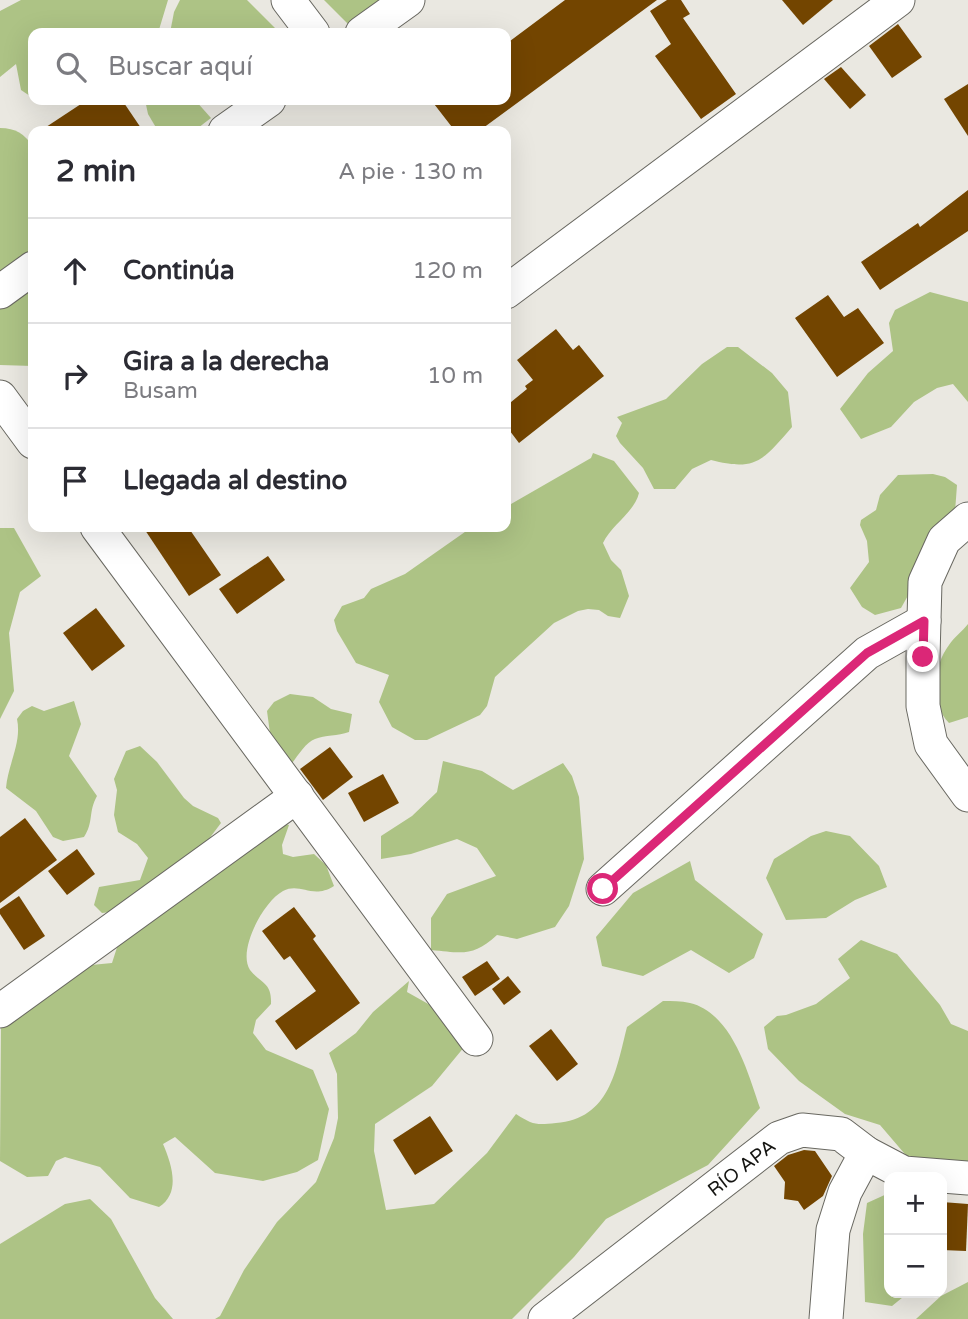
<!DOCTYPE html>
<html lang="es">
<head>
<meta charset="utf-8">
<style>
  body { margin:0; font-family:"Varela Round",sans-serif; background:#f7f7f7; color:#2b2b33 }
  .controls { position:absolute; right:21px; bottom:21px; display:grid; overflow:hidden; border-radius:14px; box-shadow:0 7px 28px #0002 }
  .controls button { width:63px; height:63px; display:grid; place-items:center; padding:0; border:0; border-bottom:2px solid #e1e1e2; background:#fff; color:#2b2b33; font:35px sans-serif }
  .stop { position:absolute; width:21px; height:21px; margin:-16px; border:5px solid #db2777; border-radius:50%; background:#fff }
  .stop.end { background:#db2777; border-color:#fff; box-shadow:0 2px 7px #0008 }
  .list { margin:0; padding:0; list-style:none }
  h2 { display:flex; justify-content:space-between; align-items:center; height:91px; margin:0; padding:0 28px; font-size:30px }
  h2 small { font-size:23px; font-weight:400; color:#7c7c81 }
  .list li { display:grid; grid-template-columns:46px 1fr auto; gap:21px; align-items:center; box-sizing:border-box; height:105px; padding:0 28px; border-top:2px solid #e1e1e2 }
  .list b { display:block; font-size:26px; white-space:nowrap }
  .list p { margin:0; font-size:23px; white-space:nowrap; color:#7c7c81 }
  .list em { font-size:23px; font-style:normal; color:#7c7c81 }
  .icon { flex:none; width:38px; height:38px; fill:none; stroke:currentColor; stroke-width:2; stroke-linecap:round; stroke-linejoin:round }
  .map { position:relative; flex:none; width:968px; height:1319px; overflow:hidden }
  .search { position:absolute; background:#fff; box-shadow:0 7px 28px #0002; left:28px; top:28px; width:483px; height:77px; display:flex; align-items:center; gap:18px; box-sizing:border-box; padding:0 24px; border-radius:14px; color:#7c7c81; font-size:26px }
  .panel { position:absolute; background:#fff; box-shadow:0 7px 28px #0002; left:28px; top:126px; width:483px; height:406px; border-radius:14px }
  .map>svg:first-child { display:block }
  .green { fill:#adc385 }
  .building { fill:#734500 }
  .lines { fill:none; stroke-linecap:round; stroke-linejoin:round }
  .minor-casing { stroke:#696861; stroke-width:35 }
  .minor { stroke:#fff; stroke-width:33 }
  .route { stroke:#db2777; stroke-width:9 }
  .labels { text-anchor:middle; stroke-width:7; stroke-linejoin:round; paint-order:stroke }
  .street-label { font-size:19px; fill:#141411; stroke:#f7f5ee }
</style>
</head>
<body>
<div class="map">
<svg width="968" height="1319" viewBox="0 0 968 1319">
  <rect width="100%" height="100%" fill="#eae8e1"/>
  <g class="green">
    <polygon points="21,0 168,0 158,33 33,33 33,98 21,90 16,64 0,77 0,11"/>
    <polygon points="180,0 247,0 280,33 170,33 174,12"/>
    <polygon points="324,0 389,0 350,26"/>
    <polygon points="145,100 195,100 211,118 194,131 158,131 148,114"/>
    <path d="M0 128C16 128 24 134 33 146V253L0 274Z"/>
    <polygon points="33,278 33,366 0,365 0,305"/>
    <polygon points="930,292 968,302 968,402 953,384 937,388 914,402 891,427 861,439 840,409 868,373 893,351 889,323 895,310"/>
    <path d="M727 347H738L772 373 788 392 792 427C764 459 757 472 711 460L692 469 675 489H654L643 468 620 443 616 436 622 423 617 417 666 399 702 364Z"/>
    <path d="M593 453 614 461 639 493C634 513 612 524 603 543L611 560 621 570 629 596 620 618 608 616 599 610 588 609 578 611 554 623 495 677 487 706 480 715 427 740H415L392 727 379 702 389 675 356 663 337 631 334 620 342 606 364 598 371 589 405 574 472 527H506V507L591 458Z"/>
    <polygon points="933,474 945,477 957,485 955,512 901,608 875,615 862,607 850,588 869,562 867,541 860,525 861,520 876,510 880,495 898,475"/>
    <polygon points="0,528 14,528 41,576 20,592 9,633 14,691 0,719"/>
    <path d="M968 624V717L949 723C930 704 933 666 949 645 954 637 962 632 968 624Z"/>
    <path d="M290 694 313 697 331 709 352 714 349 732C338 736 325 735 315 739 305 742 295 761 287 769L271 741 267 711 274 702Z"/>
    <path d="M74 701 81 724 69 756 97 796C88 812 94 822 84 837L63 841 53 837 36 811 6 788C8 764 22 743 17 719L23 711 32 706 44 711Z"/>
    <polygon points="140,746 157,762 184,798 193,806 218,818 221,823 199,852 119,911 102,913 94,905 99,887 140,880 148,858 137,844 118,832 114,815 117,790 114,779 126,751"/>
    <path d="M443 761 482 771 513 790 563 763 572 776 579 797 584 859 569 906 555 927 517 939 497 935C473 957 463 953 431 950V918L447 894 496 876 477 848 457 839 411 854 381 859V836L412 816 437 792Z"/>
    <path d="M281 823 289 825 282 845 283 854 293 857 314 854 326 865 334 886C312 900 301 882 283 891 264 901 237 950 250 970 261 984 272 982 271 1004L256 1020 253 1033 266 1050 313 1070 329 1109 318 1160 297 1172 263 1181 215 1173 175 1137 163 1144C172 1165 181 1193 159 1207L130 1198 100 1167 65 1157 56 1161 48 1176 27 1177 0 1161 1 1019 81 966 112 963 120 938Z"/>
    <polygon points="826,831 850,836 879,866 887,887 855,900 826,918 786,920 766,878 774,859 811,836"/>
    <polygon points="690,861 695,880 763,934 754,958 729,973 691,950 643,976 602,966 596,937 633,893"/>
    <polygon points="861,940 897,954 940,1005 951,1024 968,1031 968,1170 910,1160 880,1125 845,1114 799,1081 768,1049 764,1027 777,1016 786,1015 816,1004 850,978 838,959"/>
    <path d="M409 981 407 992 439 1010 465 1046 432 1086 375 1124 374 1151 386 1210 434 1204 487 1153 516 1114C533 1125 536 1125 556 1123 610 1119 616 1070 627 1027L663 1001C672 1001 681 1001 690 1003 732 1013 748 1073 760 1108L708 1165 606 1219 574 1257 512 1319H215L220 1316 244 1270 277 1222 316 1182 334 1138 338 1118 337 1074 329 1053 356 1033 373 1012Z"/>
    <polygon points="889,1193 889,1293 908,1293 892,1306 865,1302 863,1234 867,1203"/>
    <polygon points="90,1199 111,1219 155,1298 173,1319 0,1319 0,1244 65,1204"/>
    <polygon points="968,1282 968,1319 916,1319 941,1296"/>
  </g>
  <g class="building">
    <polygon points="565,0 657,0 479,131 455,131 431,100 506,100 506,44"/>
    <polygon points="667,0 681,0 690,14 683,18 736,94 701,119 655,56 671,44 650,11"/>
    <polygon points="782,0 833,0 803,25"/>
    <polygon points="898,24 922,57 892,78 869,46"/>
    <polygon points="841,67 866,95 850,109 824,79"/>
    <polygon points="968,84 968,136 944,99"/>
    <polygon points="87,100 122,100 143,131 40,131"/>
    <polygon points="968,190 968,231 880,290 861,262 918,223 920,227"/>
    <polygon points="828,295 844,317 858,308 884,343 837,377 795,318"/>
    <polygon points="556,329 573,350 579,345 604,376 519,443 506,426 506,406 527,389 525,386 533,380 517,360"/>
    <polygon points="143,527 188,527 221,575 189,596"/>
    <polygon points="268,556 285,580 237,614 219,589"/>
    <polygon points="96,608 125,646 92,671 63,633"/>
    <polygon points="330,747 353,777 323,800 300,769"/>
    <polygon points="383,774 399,803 364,822 348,793"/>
    <polygon points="25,818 57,860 0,903 0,837"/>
    <polygon points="77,849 95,874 67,895 48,871"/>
    <polygon points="19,896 45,936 24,950 0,914 0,909"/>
    <polygon points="294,907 316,936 313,939 360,1003 296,1050 275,1021 316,991 290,956 284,960 262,931"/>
    <polygon points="487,961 500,979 475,996 462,977"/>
    <polygon points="508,976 521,992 504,1005 492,989"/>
    <polygon points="551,1029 578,1064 557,1081 529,1046"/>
    <polygon points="430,1116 453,1151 415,1175 393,1140"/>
    <polygon points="804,1150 815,1151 832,1176 823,1196 804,1210 798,1201 784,1199 785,1182 774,1166 788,1155"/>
    <polygon points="942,1202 968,1204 966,1251 942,1250"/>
  </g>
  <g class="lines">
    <defs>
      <g id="minor">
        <polyline points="288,0 313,33"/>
        <polyline points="362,33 408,0"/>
        <polyline points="225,131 269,100"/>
        <polyline points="0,292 33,268"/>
        <polyline points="506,292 898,0"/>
        <polyline points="0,397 33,442"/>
        <polyline points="968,519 944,540 925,582 923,657 923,706 931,744 968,795"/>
        <polyline points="97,527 476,1039"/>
        <polyline points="603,889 867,653 924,621"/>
        <polyline points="0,1011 297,796"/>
        <path id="s1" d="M545 1319 779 1138 802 1130 841 1134 866 1153 904 1173 968 1178"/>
        <polyline points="826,1319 833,1230 845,1192 866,1153"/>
      </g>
    </defs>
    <use href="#minor" class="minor-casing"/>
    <use href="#minor" class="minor"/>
  </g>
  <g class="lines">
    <polyline class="route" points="603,889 867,653 924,621 923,657"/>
  </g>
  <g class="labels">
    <g class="street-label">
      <text dy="7" stroke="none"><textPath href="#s1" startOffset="248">RÍO APA</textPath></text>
    </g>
  </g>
</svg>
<div class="controls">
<button>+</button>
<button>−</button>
</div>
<div class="stop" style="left:603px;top:889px"></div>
<div class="stop end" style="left:923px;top:657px"></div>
<div class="search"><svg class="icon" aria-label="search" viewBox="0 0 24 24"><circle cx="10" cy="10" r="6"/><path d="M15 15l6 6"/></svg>Buscar aquí</div>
<section class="panel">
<h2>2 min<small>A pie · 130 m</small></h2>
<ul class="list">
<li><svg class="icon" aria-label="ahead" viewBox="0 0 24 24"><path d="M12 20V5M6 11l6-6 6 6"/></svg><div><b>Continúa</b></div><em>120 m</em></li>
<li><svg class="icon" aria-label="right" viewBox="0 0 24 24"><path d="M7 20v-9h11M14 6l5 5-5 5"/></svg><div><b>Gira a la derecha</b><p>Busam</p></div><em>10 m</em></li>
<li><svg class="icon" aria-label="arrive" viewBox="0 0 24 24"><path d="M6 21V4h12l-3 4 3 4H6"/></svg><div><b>Llegada al destino</b></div></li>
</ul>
</section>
</div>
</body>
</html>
